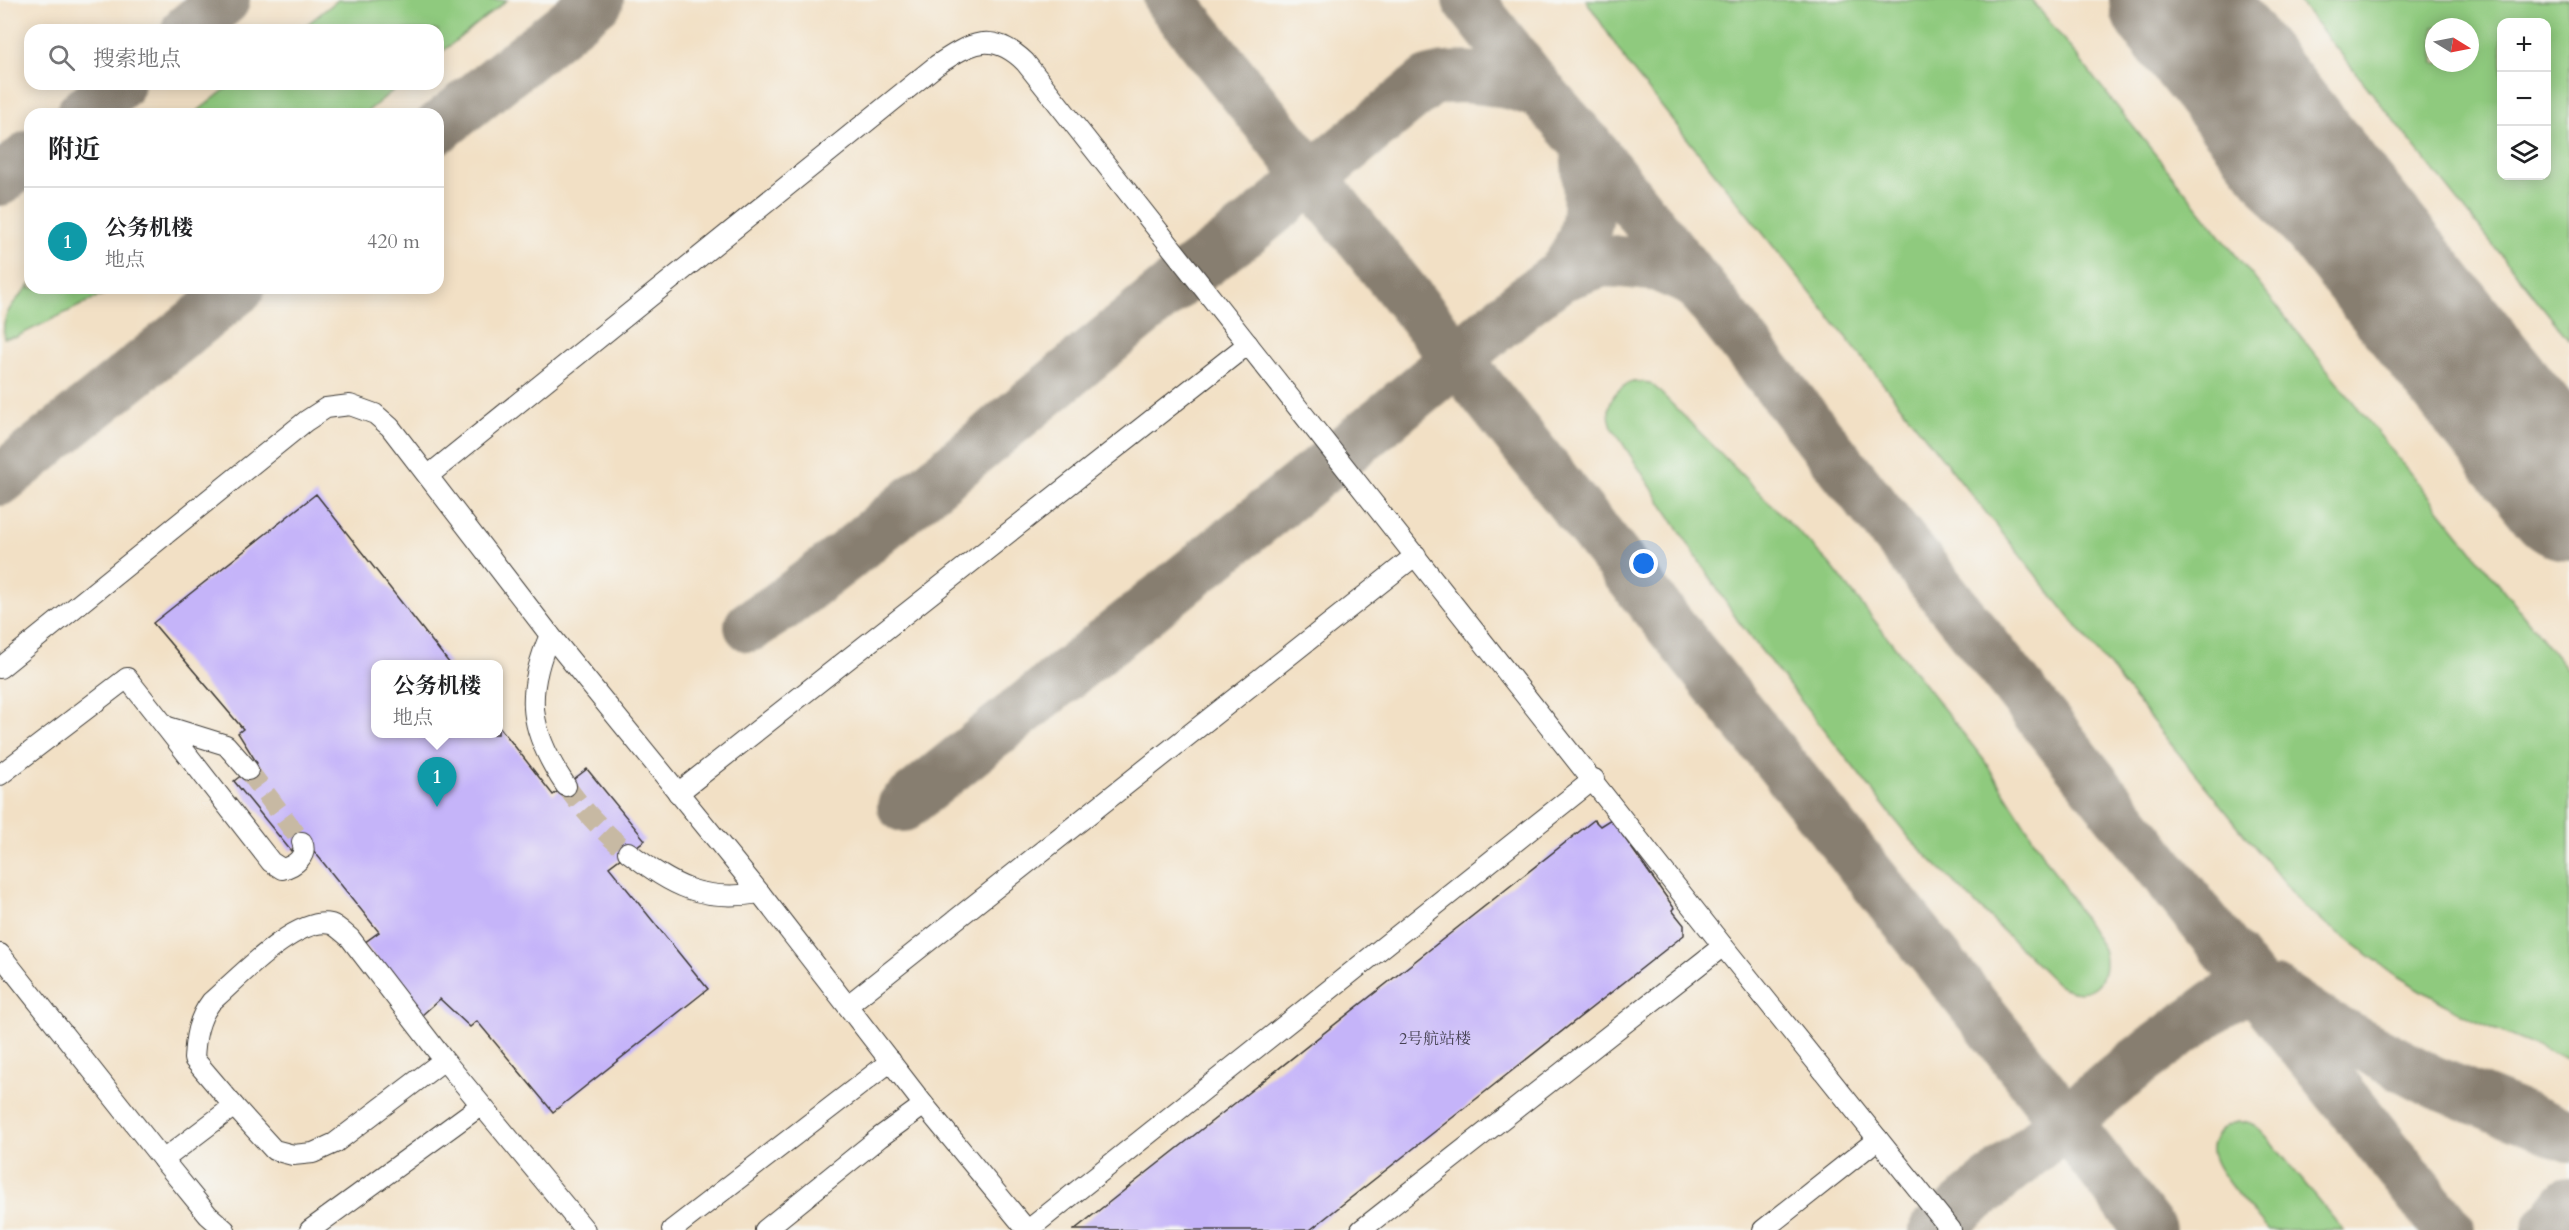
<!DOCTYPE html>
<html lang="zh">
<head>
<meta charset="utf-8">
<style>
  body { margin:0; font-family:Cardo,"Noto Serif SC",serif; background:#f6f6f6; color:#202124 }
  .controls { position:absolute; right:18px; top:18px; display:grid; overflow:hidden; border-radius:12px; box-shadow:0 3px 15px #0003 }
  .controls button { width:54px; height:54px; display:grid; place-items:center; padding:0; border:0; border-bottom:2px solid #e0e0e0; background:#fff; color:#202124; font:30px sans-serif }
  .compass { position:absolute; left:2425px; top:18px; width:54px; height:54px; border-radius:50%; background:#fff; box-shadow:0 3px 15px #0003; rotate:100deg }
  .you { position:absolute; left:1644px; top:564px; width:21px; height:21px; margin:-15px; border:4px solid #fff; border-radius:50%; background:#1a73e8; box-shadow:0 0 0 9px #1a73e833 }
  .badge { display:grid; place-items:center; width:39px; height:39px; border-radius:50%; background:#d1495b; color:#fff; font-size:20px; font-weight:700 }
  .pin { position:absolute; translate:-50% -50px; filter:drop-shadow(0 2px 3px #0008) }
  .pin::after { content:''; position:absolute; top:32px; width:21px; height:18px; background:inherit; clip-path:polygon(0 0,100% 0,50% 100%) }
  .popup { position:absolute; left:371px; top:660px; width:132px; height:78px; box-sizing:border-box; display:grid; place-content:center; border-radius:12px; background:#fff; filter:drop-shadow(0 2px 4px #0005); font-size:20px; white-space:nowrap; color:#757577 }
  .popup b { font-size:22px; color:#202124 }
  .popup::after { content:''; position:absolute; left:50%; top:100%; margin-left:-12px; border:12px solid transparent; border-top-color:#fff }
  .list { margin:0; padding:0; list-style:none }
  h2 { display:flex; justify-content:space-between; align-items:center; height:78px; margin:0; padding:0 24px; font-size:26px }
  h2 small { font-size:20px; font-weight:400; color:#757577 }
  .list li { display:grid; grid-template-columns:39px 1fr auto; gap:18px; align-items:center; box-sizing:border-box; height:108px; padding:0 24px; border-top:2px solid #e0e0e0 }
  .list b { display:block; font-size:22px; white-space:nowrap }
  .list p { margin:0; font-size:20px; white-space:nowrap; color:#757577 }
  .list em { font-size:20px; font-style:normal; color:#757577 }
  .icon { flex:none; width:33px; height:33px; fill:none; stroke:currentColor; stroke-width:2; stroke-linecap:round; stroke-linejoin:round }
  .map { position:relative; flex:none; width:2569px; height:1230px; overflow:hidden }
  .search { position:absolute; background:#fff; box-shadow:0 3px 15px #0003; left:24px; top:24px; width:420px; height:66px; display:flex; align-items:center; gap:15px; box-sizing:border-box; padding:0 21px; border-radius:18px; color:#757577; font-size:22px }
  .panel { position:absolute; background:#fff; box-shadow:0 3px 15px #0003; left:24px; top:108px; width:420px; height:186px; border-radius:18px }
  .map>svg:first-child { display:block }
  .green { fill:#8fca7e; stroke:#56734d; stroke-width:1.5; fill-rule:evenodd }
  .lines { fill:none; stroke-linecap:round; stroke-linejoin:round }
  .taxiway { stroke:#877e70; stroke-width:52 }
  .runway { stroke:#877e70; stroke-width:130 }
  .building { fill:#c5b4f9 }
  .minor-tunnel { stroke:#c7b9a3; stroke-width:20; stroke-dasharray:20 10; stroke-linecap:butt }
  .minor-casing { stroke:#3c3935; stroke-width:22 }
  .minor { stroke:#fff; stroke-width:20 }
  .labels { text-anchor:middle; stroke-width:6; stroke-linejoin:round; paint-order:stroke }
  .number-label { font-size:16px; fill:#464253 }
</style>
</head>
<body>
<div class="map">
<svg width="2569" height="1230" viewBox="0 0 2569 1230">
  <rect width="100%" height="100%" fill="#f6f6f2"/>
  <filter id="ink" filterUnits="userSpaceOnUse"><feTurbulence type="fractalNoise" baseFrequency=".0167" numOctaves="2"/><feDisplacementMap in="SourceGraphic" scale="12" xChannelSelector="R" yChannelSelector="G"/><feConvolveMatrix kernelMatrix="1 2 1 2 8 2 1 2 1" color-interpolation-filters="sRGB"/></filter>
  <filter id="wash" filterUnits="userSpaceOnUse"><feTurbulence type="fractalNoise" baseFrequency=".008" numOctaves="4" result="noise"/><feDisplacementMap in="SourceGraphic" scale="24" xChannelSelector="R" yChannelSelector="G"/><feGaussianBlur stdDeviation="1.35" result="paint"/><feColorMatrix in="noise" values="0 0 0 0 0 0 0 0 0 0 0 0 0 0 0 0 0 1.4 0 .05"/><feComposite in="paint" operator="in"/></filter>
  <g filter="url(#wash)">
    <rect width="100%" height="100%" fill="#f2e0c5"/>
    <g class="green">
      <polygon points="338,0 507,0 438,55 438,30 300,30"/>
      <polygon points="1586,0 2032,0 2569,672 2569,1060 2470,1019 2394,974 2304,907 2174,748 1630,67"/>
      <path d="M2298 0H2569V340ZM2502 22H2546V176H2502ZM2434 27H2470V63H2434Z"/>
      <polygon points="232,84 401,84 364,114 194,114"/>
      <path d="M30 285V288H116L16 337 4 338C1 312 14 303 30 285Z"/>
      <path d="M1633 381 1650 383 1657 389 1830 564 1984 760 2103 949C2112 983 2089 1003 2058 985L1911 840 1738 621 1612 427C1604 405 1612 391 1633 381Z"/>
      <path d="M2238 1121C2252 1121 2258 1127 2267 1137L2343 1230H2268C2254 1213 2221 1178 2214 1159 2206 1142 2222 1125 2238 1121Z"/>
    </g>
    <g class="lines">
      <g class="taxiway">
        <polyline points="1170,0 2016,1058 2150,1230"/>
        <polyline points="1468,0 1543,95 1586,144 2449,1230"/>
        <polyline points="187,30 224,0"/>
        <polyline points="82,114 119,84"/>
        <polyline points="438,128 598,0"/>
        <polyline points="0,180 30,156"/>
        <path d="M1560 276C1598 234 1588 195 1586 144"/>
        <polyline points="0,480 239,288"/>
        <path d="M750 626 781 606 845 557 1191 272 1248 230 1428 82C1458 71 1514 81 1543 95"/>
        <polyline points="903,806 1388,416 1526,301 1560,276 1602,261 1620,262 1658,266 1693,281"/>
        <polyline points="2275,992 2325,1025 2432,1081 2569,1136"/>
        <polyline points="1935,1230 2133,1066 2217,1004 2236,993 2256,990 2269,992 2287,1001"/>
        <polyline points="2548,1230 2569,1203"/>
      </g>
      <polyline class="runway" points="2174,0 2569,495"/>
    </g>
    <g id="blocks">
      <g class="building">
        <polygon points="316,494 450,664 376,664 376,734 498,734 498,725 553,795 587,769 645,840 609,867 708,989 553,1112 477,1021 470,1027 440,999 421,1016 364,943 379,932 305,840 291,851 234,781 257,763 238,733 243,729 153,623"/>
        <polygon points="1611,819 1674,908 1672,910 1684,925 1684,935 1310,1230 1074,1230 1594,820 1600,826"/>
      </g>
    </g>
  </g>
  <g filter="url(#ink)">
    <use href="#blocks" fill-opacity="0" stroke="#3c3935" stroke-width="1.5"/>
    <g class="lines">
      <g class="minor-tunnel">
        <polyline points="248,770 302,842"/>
        <path d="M566 786C584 811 604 833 628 852"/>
      </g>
      <defs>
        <g id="minor">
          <path d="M429 475 937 65C970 43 992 30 1025 62L1723 946 1951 1230"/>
          <path d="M550 635C524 695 529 731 566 786"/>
          <polyline points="0,668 306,421 326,408 350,405 375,414 390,427 550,635 760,893 924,1105 1027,1230"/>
          <path d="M248 770 226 745 165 726 271 862 282 869C295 866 308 856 302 842"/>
          <polyline points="0,775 127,678 165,726"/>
          <polyline points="678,793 1248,344"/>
          <path d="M628 852C675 887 701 902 760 893"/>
          <polyline points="0,954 163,1160 208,1215 225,1230"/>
          <polyline points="848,1005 1416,555"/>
          <path d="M444 1060 335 1143 313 1153 293 1155 274 1150 234 1106 194 1059C195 1038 198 1019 211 1002 237 980 295 916 331 924 337 926 345 934 350 938L444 1060 585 1230"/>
          <polyline points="163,1160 234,1106"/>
          <polyline points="310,1230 480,1106"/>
          <polyline points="672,1230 891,1061"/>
          <polyline points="765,1230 880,1137 924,1105"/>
          <polyline points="1028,1230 1594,779"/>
          <polyline points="1361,1230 1723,946"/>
          <polyline points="1763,1230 1878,1139"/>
        </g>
      </defs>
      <use href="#minor" class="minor-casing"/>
      <use href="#minor" class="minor"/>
    </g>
  </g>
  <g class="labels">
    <g class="number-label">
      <text x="1435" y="1044">2号航站楼</text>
    </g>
  </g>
</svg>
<div class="controls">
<button>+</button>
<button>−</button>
<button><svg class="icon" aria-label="layers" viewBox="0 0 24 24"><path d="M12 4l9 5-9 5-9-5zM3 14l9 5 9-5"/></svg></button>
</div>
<svg class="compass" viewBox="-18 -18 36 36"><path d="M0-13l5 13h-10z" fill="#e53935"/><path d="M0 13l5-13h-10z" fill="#757577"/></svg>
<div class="you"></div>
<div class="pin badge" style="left:437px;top:807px;background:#0f9aa8">1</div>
<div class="popup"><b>公务机楼</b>地点</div>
<div class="search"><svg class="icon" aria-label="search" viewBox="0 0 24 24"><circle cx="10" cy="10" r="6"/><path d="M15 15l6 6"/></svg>搜索地点</div>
<section class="panel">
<h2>附近<small></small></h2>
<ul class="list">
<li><span class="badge" style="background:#0f9aa8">1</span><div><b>公务机楼</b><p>地点</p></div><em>420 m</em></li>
</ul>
</section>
</div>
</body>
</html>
